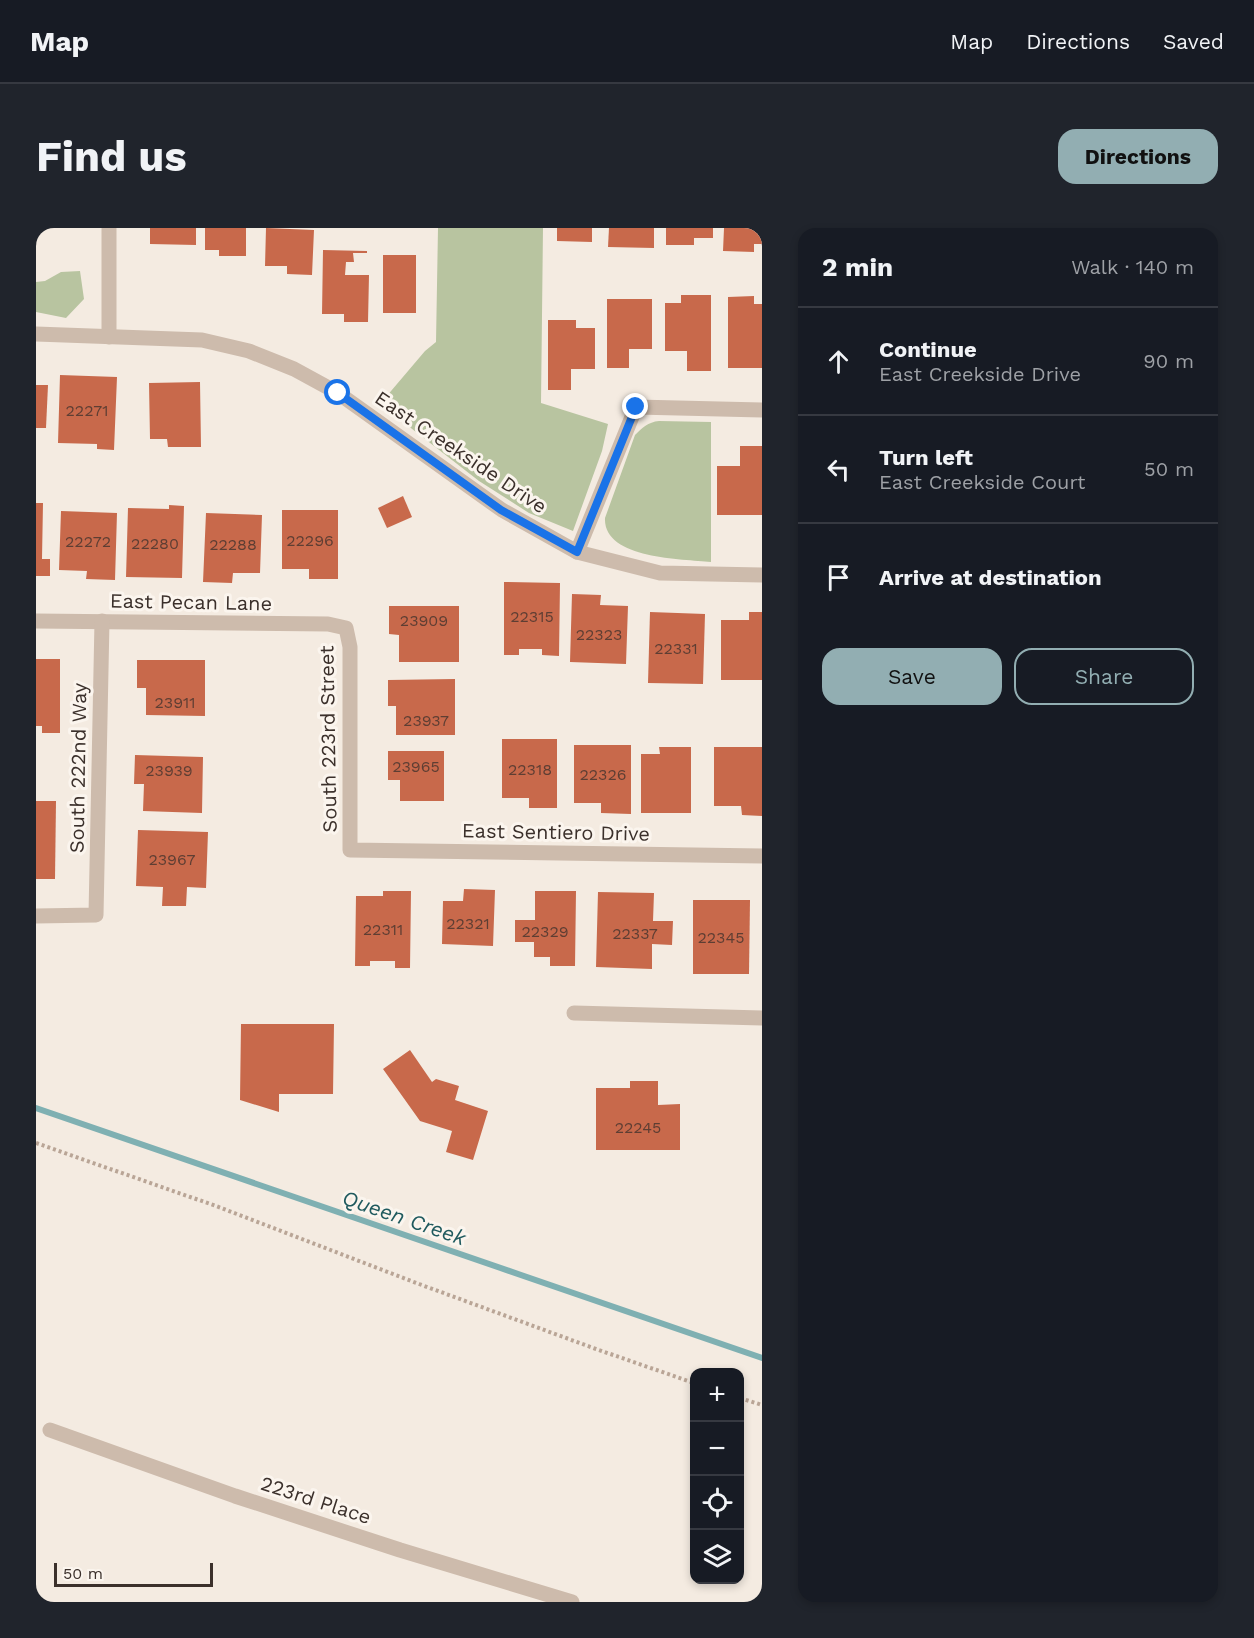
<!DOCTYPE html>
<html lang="en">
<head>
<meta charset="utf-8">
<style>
  body { margin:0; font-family:"Work Sans",sans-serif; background:#20242c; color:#f1f3f6 }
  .controls { position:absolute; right:18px; bottom:18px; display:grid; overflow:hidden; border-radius:12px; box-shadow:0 3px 9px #0003 }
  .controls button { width:54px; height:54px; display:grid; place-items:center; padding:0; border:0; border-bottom:2px solid #363941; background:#171b24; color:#f1f3f6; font:30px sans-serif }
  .scale { position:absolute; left:18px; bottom:15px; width:159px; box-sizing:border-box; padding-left:6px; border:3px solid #3b302b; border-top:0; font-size:16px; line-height:21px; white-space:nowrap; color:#3b302b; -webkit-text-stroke:4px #fbf5ee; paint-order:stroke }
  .stop { position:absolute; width:18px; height:18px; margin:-14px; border:4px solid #1a73e8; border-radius:50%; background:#fff }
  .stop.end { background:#1a73e8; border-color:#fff; box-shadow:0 2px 6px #0008 }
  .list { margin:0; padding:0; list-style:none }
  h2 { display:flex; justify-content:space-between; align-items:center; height:78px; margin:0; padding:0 24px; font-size:26px }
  h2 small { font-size:20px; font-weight:400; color:#9ea1a6 }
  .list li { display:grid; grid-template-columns:39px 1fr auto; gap:18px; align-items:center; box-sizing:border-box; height:108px; padding:0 24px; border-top:2px solid #363941 }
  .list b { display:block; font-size:22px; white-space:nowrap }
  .list p { margin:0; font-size:20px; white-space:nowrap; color:#9ea1a6 }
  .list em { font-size:20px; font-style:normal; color:#9ea1a6 }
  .actions { display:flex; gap:12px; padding:18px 24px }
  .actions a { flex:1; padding:14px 0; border:2px solid #92aeb2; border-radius:18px; text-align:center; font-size:21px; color:#92aeb2 }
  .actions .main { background:#92aeb2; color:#111 }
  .icon { flex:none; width:33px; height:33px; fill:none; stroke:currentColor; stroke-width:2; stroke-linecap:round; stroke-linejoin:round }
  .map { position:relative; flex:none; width:726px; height:1374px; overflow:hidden; border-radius:18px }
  header { display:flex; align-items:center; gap:36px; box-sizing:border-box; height:84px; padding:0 30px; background:#171b24; border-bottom:2px solid #363941 }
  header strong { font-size:28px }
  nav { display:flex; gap:33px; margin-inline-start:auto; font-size:21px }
  .intro { display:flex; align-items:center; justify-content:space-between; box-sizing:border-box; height:144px; padding:0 36px }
  h1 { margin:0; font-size:42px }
  .button { padding:15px 27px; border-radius:18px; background:#92aeb2; color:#111; font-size:21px; font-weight:700 }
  main { display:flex; gap:36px; padding:0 36px }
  aside { flex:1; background:#171b24; border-radius:18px; box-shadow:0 3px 9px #0003 }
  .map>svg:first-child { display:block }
  .green { fill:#b8c4a0 }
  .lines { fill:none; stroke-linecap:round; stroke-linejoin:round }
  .stream { stroke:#7fb0b2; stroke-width:6 }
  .building { fill:#c8694b }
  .path { stroke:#b9a596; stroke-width:4; stroke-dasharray:3 3; stroke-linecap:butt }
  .street { stroke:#cdbbac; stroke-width:15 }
  .route { stroke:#1a73e8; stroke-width:8 }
  .labels { text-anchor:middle; stroke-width:6; stroke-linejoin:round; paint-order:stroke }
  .number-label { font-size:16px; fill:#5e3e33 }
  .street-label { font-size:20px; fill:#3b302b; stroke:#fbf5ee }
  .water-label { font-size:21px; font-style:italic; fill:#1f5a5e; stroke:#fbf5ee }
</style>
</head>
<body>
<header>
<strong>Map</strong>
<nav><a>Map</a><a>Directions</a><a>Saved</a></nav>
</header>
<div class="intro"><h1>Find us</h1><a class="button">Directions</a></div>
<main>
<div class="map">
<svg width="726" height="1374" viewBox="0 0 726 1374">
  <rect width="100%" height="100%" fill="#f4ebe1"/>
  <g class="green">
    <polygon points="402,0 507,0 505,175 572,196 566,223 537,303 493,285 443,253 344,176 389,123 400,114"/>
    <polygon points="44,43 48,71 30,90 0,84 0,54 9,53 25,44"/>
    <path d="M623 193 675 194V334C646 331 567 331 569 290L599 207C606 200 612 194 623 193Z"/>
  </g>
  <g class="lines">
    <polyline class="stream" points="0,880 726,1130"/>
  </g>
  <g class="building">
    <polygon points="114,0 160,0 160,17 114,16"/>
    <polygon points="169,0 210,0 210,28 183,28 183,22 169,22"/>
    <polygon points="230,0 278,2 276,47 251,46 251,38 229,38"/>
    <polygon points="521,0 556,0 556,14 521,13"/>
    <polygon points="573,0 618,0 618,20 572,19"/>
    <polygon points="630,0 677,0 677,10 658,10 658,17 630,17"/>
    <polygon points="688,0 726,0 726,16 718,16 718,24 687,23"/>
    <polygon points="287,22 331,23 331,25 317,25 318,34 310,34 309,47 333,47 332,94 308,94 308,86 286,86"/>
    <rect x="347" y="27" width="33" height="58"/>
    <polygon points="645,67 675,67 675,143 651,143 651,123 629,123 629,75 645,75"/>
    <polygon points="718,68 718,76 726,76 726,140 692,140 692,69"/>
    <polygon points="571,71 616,71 616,121 593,121 593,140 571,140"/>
    <polygon points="512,92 540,92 540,100 559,100 559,141 535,141 535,162 512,162"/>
    <polygon points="24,147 81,149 78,222 61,221 61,216 22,215"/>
    <polygon points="164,154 165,219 132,219 131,211 114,211 113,155"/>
    <polygon points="0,157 12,157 10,200 0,200"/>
    <polygon points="704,218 726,218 726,287 681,287 681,238 704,238"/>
    <polygon points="367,268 376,289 351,300 342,280"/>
    <polygon points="0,275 7,275 6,331 14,331 14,348 0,348"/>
    <polygon points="133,277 148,278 146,350 90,349 92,280 133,281"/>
    <polygon points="246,282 302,282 302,351 273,351 273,341 246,341"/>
    <polygon points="25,283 81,285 79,352 50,351 51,343 23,342"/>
    <polygon points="170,285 226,287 224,345 197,345 196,355 167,354"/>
    <polygon points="468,354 524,355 523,428 506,427 506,421 483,421 483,427 468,427"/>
    <polygon points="536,366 565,367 564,377 592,378 590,436 534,434"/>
    <polygon points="353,378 423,378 423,434 363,434 363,407 353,406"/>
    <polygon points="614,384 669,386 667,456 612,455"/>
    <polygon points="713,384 726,384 726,452 685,452 685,392 713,392"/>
    <polygon points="0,431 24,431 24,505 6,505 6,498 0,498"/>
    <polygon points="101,432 169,432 169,488 110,487 110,460 101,460"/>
    <polygon points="419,451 419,507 360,507 360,478 352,478 352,452"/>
    <polygon points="466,511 521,511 521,580 493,580 493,570 466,570"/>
    <polygon points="538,517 595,517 595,586 565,585 565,575 538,575"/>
    <polygon points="623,519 655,519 655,585 605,585 605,526 624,526"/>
    <polygon points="678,519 726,519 726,588 706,587 705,578 678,578"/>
    <polygon points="352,523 408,523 408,573 364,573 364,552 352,552"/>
    <polygon points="99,527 167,529 166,585 107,583 108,556 98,556"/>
    <polygon points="0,573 20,573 19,651 0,651"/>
    <polygon points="102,602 172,604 170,660 151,659 150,678 126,678 127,659 100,658"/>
    <polygon points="428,661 459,662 457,718 406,716 407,673 427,673"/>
    <polygon points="347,663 375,663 374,740 359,740 359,733 334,733 334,738 319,738 320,668 347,668"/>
    <polygon points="499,663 540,663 539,738 514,738 514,729 498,729 498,714 479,714 479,692 499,692"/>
    <polygon points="562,664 618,665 617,693 637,693 636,717 616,716 616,741 560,739"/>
    <polygon points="657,672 714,672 713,746 657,746"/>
    <polygon points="205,796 298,796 297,866 243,866 243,884 204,872"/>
    <polygon points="374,822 396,854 400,851 423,858 419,872 452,883 437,932 410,924 416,903 384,893 347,841"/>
    <polygon points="594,853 622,853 622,877 644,876 644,922 560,922 560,860 594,860"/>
  </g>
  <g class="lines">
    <g class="path">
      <polyline points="0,915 180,978 383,1056 560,1121 658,1155"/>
      <polyline points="704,1170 726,1177"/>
    </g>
    <g class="street">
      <polyline points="0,106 166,112 213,123 258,141 302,165 466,282 541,324 624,345 726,347"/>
      <polyline points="73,109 73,0"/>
      <polyline points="541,324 600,179 726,182"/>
      <polyline points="0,393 292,396 310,400 314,419 314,622 726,628"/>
      <polyline points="0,688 60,687 66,393"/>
      <polyline points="538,785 726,790"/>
      <polyline points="14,1202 199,1268 364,1322 536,1374"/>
    </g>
  </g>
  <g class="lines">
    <polyline class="route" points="302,165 465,282 541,324 600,179"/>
  </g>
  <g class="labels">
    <g class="number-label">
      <text x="51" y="188">22271</text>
      <text x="274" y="318">22296</text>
      <text x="52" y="319">22272</text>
      <text x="119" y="321">22280</text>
      <text x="197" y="322">22288</text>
      <text x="496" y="394">22315</text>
      <text x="388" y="398">23909</text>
      <text x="563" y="412">22323</text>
      <text x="640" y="426">22331</text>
      <text x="139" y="480">23911</text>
      <text x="390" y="498">23937</text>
      <text x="380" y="544">23965</text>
      <text x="494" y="547">22318</text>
      <text x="133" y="548">23939</text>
      <text x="567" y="552">22326</text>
      <text x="136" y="637">23967</text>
      <text x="432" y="701">22321</text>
      <text x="347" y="707">22311</text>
      <text x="509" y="709">22329</text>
      <text x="599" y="711">22337</text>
      <text x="685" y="715">22345</text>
      <text x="602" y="905">22245</text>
    </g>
    <g class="street-label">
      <text transform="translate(425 224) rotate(34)" y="7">East Creekside Drive</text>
      <text transform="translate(155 374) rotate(1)" y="7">East Pecan Lane</text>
      <text transform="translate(292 511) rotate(-91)" y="7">South 223rd Street</text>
      <text transform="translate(42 540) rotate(-89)" y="7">South 222nd Way</text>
      <text transform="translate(520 604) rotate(1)" y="7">East Sentiero Drive</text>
      <text transform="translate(280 1272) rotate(18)" y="7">223rd Place</text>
    </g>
    <g class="water-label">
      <text transform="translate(368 990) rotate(19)" y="7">Queen Creek</text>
    </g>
  </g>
</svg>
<div class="controls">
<button>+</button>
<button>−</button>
<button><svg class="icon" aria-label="locate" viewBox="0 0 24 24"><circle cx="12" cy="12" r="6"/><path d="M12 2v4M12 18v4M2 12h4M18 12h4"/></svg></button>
<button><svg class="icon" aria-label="layers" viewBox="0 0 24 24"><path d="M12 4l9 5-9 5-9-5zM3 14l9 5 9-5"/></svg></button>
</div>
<div class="scale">50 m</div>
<div class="stop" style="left:302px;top:165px"></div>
<div class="stop end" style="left:600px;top:179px"></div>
</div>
<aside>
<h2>2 min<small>Walk · 140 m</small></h2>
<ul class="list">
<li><svg class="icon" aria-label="ahead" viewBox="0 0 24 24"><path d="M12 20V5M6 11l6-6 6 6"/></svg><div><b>Continue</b><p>East Creekside Drive</p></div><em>90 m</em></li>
<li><svg class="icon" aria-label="left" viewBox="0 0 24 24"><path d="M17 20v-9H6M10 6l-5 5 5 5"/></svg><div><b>Turn left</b><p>East Creekside Court</p></div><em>50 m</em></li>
<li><svg class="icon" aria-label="arrive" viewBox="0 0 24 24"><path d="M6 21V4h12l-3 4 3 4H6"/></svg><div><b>Arrive at destination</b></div></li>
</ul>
<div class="actions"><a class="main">Save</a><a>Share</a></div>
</aside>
</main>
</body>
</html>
